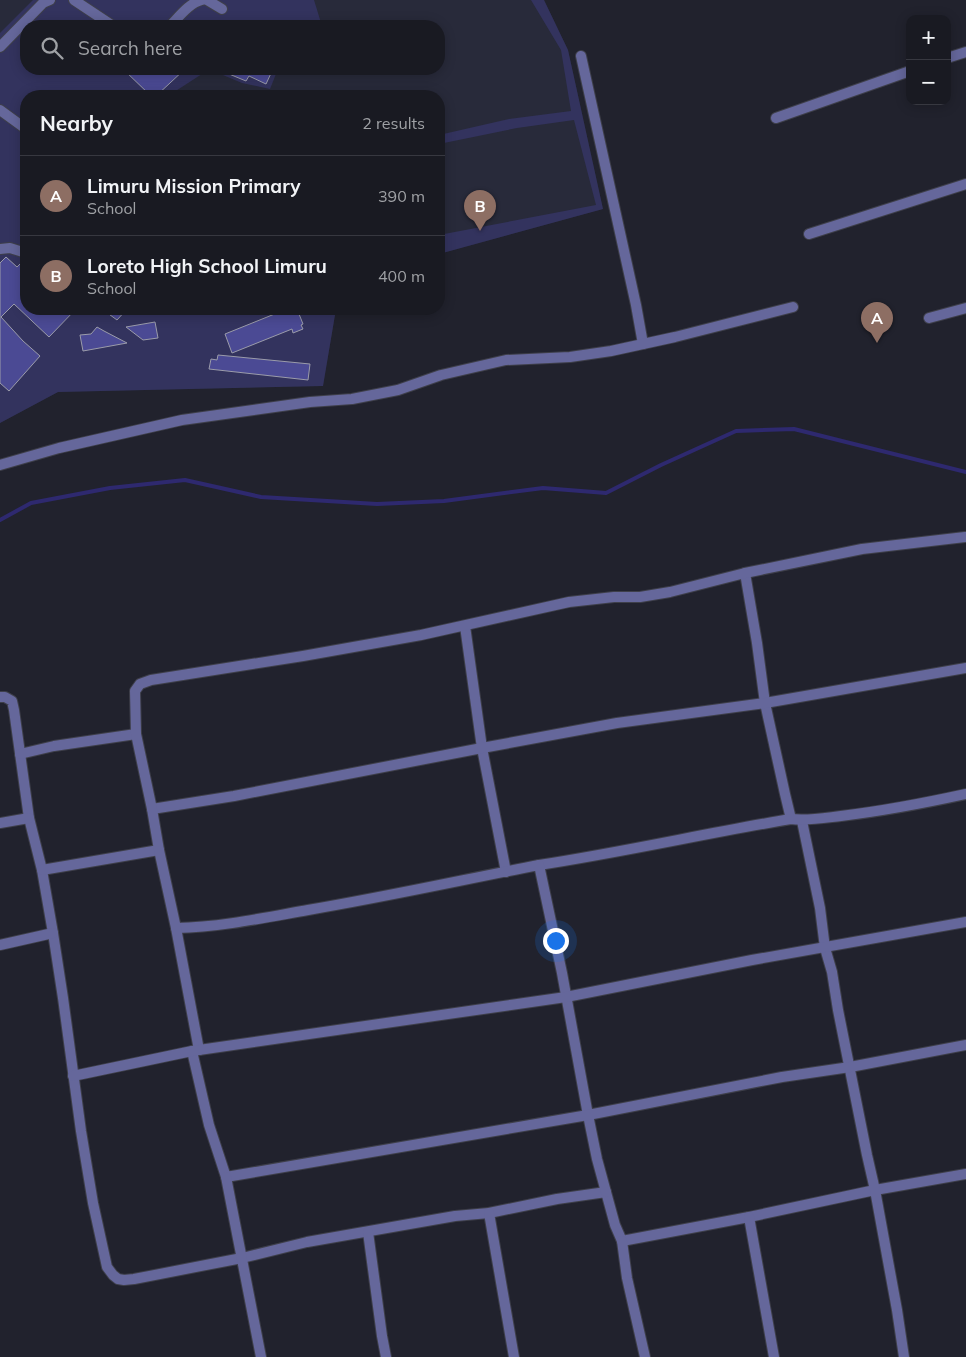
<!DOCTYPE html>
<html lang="en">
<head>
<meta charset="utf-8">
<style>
  body { margin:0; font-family:Mulish,sans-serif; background:#22232a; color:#f1f3f6 }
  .controls { position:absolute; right:15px; top:15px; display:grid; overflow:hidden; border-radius:10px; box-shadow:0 2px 12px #0003 }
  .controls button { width:45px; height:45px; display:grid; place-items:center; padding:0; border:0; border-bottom:1px solid #373840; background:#191a22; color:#f1f3f6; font:25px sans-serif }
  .you { position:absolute; left:555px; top:940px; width:18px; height:18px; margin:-12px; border:4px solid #fff; border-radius:50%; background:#1a73e8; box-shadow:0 0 0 8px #1a73e833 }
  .badge { display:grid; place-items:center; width:32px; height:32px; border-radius:50%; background:#abaffb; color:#fff; font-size:16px; font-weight:700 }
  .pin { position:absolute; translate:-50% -41px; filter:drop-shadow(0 1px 2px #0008) }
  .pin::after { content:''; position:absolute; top:26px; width:18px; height:15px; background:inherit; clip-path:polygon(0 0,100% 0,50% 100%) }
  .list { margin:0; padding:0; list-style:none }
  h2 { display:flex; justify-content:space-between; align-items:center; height:65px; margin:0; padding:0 20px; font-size:21px }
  h2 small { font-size:16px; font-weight:400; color:#9fa1a5 }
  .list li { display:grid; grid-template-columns:32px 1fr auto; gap:15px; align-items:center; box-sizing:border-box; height:80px; padding:0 20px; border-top:1px solid #373840 }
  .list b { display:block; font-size:19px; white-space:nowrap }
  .list p { margin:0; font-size:16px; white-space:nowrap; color:#9fa1a5 }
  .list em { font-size:16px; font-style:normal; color:#9fa1a5 }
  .icon { flex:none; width:28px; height:28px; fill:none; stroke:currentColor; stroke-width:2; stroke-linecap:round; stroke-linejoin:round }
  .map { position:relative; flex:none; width:966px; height:1357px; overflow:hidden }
  .search { position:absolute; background:#191a22; box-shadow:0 2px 12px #0003; left:20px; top:20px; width:425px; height:55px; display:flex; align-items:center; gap:12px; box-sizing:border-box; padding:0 18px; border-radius:20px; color:#9fa1a5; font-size:19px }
  .panel { position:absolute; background:#191a22; box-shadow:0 2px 12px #0003; left:20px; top:90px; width:425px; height:225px; border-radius:20px }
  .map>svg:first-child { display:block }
  .built { fill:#282a3a; fill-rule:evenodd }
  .green { fill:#33335e }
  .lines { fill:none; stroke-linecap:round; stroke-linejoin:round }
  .stream { stroke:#2e296f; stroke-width:4 }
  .building { fill:#4b4a94; stroke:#9b9caa }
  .street-casing { stroke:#3e3f4a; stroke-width:12 }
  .street { stroke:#65679b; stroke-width:10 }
</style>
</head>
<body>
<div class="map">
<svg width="966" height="1357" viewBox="0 0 966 1357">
  <rect width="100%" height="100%" fill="#21222d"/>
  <path class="built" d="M0 0H544L568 50 603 209 439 254V96H26V309H336L323 386 58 392 0 423ZM26 26H439V69H26Z"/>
  <g class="green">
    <polygon points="33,0 314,0 322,26 26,26 26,69 278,69 270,89 242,83 211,70 205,72 168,96 26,96 26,309 336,309 323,386 58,392 0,423 0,33"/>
    <polygon points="531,0 544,0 568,50 603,209 439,254 439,235 596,205 574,120 517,128 439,144 439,135 509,119 571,111 561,50"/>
  </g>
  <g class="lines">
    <polyline class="stream" points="0,520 31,503 110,488 185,480 261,497 377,504 444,501 543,488 606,493 661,465 736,431 794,429 966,472"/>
  </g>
  <g class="building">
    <polygon points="123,69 185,69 156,96 151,96"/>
    <polygon points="217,69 273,69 266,84 249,76 246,81"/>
    <polygon points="6,257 17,267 24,260 26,260 26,309 76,309 49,337 14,304 1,317 23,341 40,356 9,391 0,383 0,263"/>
    <polygon points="102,309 127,309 117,320"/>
    <polygon points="287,309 297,309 303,324 301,325 303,329 293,333 292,329 232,353 225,334"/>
    <polygon points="155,322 158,338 143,340 126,327"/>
    <polygon points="97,327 104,331 127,343 83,351 80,335 91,334"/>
    <polygon points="218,355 310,364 308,380 209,369 211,359 217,360"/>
  </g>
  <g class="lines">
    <defs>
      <g id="street">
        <polyline points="74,0 113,26"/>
        <polyline points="207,0 222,9"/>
        <path d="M170 26C179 17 189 3 202 0"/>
        <polyline points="0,47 43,3 50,0"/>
        <polyline points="581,56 636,305 643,344"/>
        <polyline points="947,58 966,52"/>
        <polyline points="0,110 26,129"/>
        <polyline points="776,118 910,71"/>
        <polyline points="809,234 966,184"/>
        <polyline points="0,249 10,248 26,253"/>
        <polyline points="929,318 966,308"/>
        <polyline points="0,465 59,448 182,420 310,402 352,399 398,390 441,375 506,360 570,357 611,351 675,337 793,307"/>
        <polyline points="745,573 757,643 765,703 785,794 791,819"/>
        <polyline points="465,626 482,748 506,872"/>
        <polyline points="0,697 5,697 12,701 14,710 29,818 42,870 53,933 63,998 81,1131 93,1203 107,1267 113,1275 118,1279 124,1280 134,1279 242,1258 307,1242 455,1216 489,1213 557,1199 606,1192 615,1225 622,1241 749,1217 875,1190 966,1174"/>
        <polyline points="20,754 54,746 136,734"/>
        <polyline points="152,809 234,796 482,748 617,723 765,703 966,668"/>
        <polyline points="802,821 820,908 825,948 832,972 838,1010 867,1155 875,1190 897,1310 904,1357"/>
        <polyline points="0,823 29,818"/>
        <path d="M539 865C624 852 707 833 791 819 808 821 824 818 841 816 883 811 925 803 966 794"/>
        <polyline points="42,870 159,850"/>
        <path d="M176 928C221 927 263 918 308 910 385 897 462 880 539 865L562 973 588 1115 597 1159 606 1192"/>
        <polyline points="0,945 53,933"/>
        <polyline points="199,1050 176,928 159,850 152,809 136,734 135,691 140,684 151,680 303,656 421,635 569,602 614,597 640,597 670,592 745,573 862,549 965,537"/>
        <polyline points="192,1051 209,1125 226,1177 588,1115 782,1077 850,1067 966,1045"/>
        <polyline points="73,1076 192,1051 566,997 752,960 966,922"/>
        <polyline points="226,1177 261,1357"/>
        <polyline points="489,1213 514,1357"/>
        <polyline points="749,1217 774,1357"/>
        <polyline points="368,1232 382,1336 386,1357"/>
        <polyline points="622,1241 627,1278 645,1357"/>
      </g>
    </defs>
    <use href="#street" class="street-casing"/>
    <use href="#street" class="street"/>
  </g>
</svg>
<div class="controls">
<button>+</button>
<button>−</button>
</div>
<div class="you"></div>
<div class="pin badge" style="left:877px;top:343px;background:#8d6e63">A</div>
<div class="pin badge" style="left:480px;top:231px;background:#8d6e63">B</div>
<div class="search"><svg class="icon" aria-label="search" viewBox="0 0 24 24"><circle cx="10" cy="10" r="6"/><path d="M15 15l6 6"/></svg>Search here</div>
<section class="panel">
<h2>Nearby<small>2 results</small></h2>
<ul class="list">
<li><span class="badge" style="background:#8d6e63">A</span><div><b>Limuru Mission Primary</b><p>School</p></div><em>390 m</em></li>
<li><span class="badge" style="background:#8d6e63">B</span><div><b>Loreto High School Limuru</b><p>School</p></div><em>400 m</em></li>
</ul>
</section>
</div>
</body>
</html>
